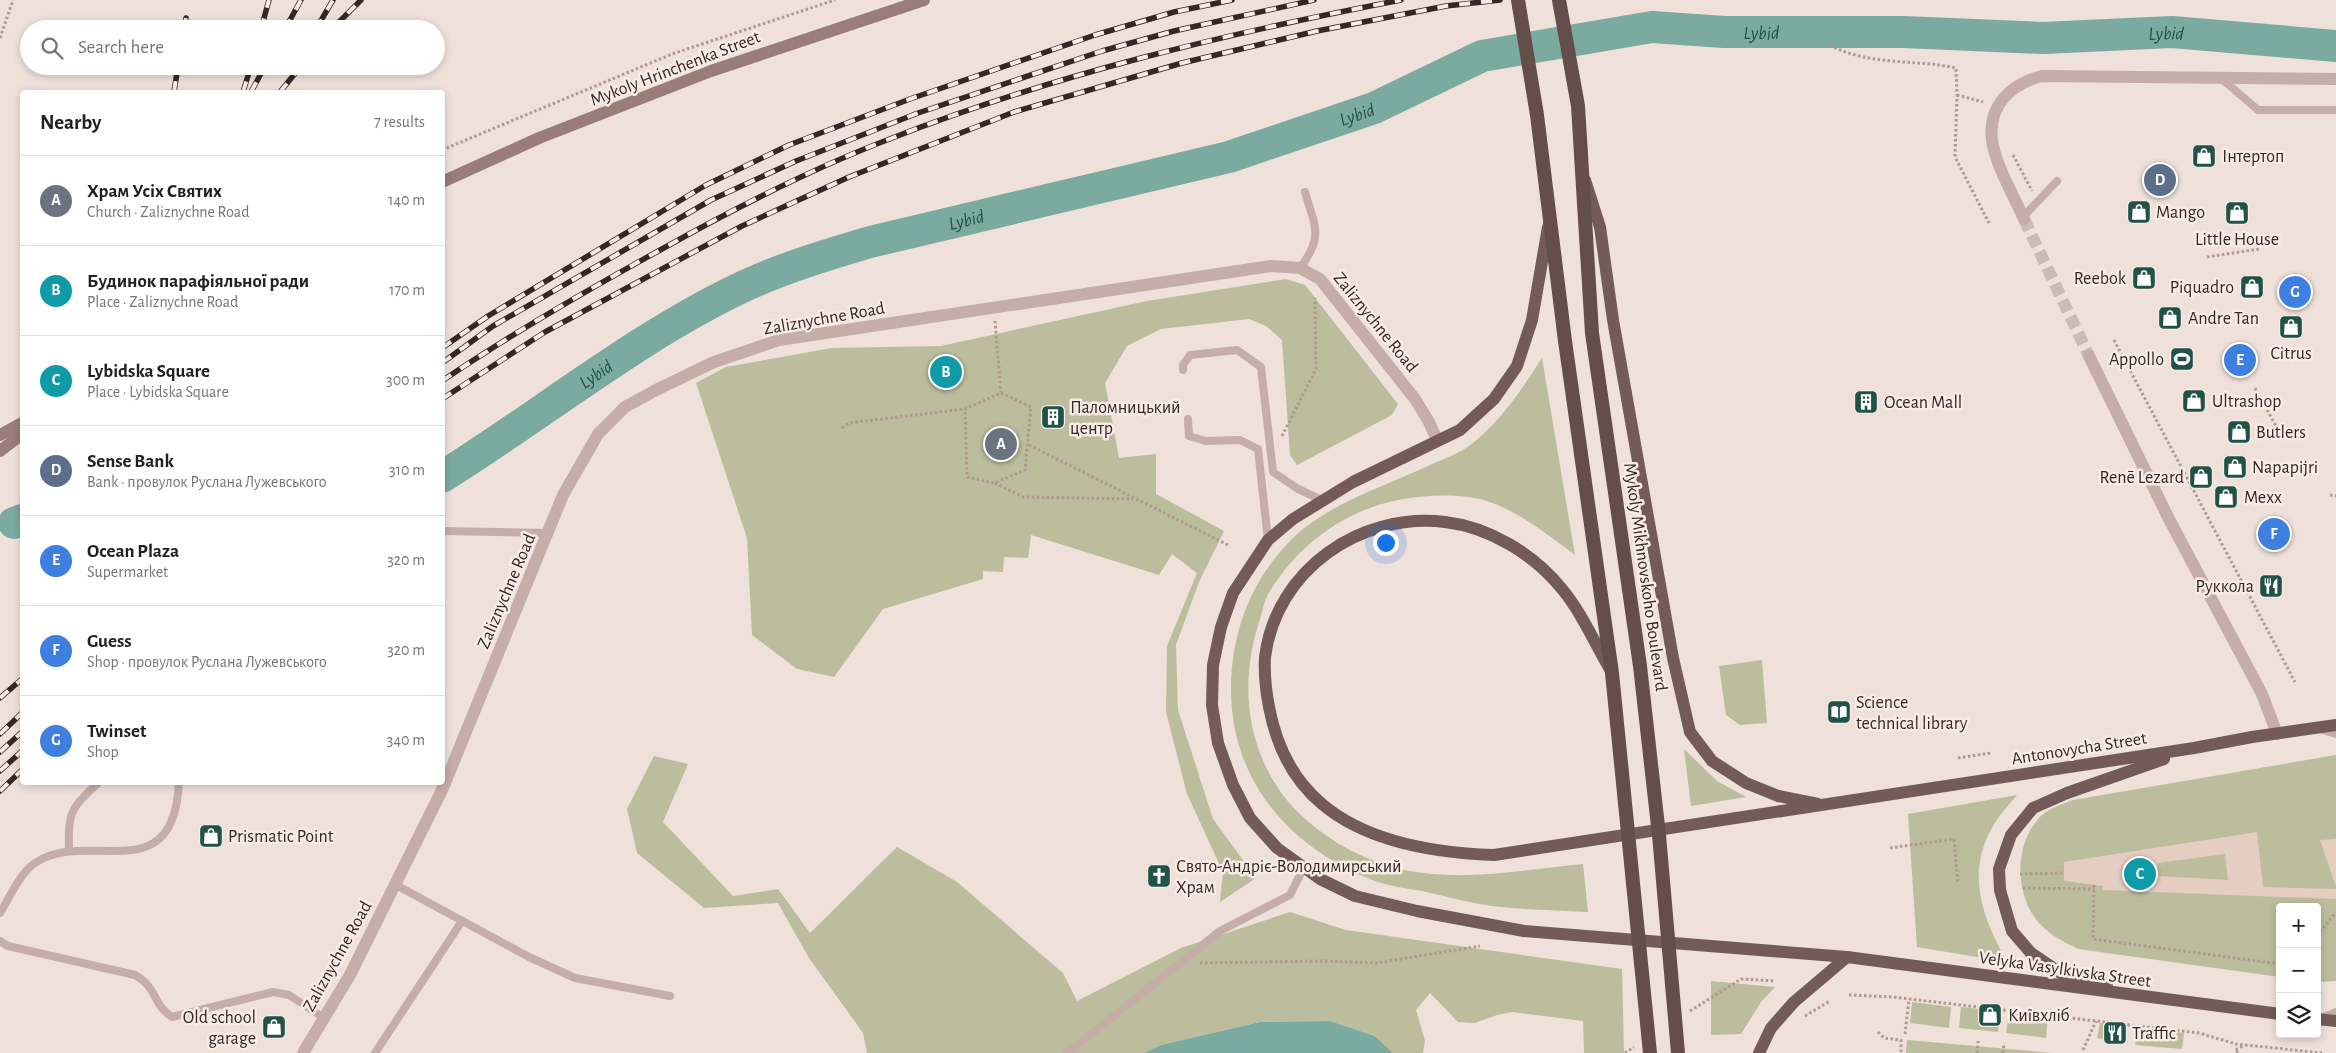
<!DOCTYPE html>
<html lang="en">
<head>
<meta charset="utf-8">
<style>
  body { margin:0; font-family:"Alegreya Sans",sans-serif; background:#f2f2f2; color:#202124 }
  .controls { position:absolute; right:15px; bottom:15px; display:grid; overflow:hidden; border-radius:5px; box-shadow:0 2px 8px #0003 }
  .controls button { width:45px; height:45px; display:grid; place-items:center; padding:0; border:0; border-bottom:1px solid #e0e0e0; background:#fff; color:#202124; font:25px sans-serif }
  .you { position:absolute; left:1385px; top:542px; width:18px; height:18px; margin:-12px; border:4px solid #fff; border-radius:50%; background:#1a73e8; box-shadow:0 0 0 8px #1a73e833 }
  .badge { display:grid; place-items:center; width:32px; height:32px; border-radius:50%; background:#0f766e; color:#fff; font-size:16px; font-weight:700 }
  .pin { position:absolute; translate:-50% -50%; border:2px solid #fff; box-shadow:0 1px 5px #0006 }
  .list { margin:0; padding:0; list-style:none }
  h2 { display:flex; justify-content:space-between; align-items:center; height:65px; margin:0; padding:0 20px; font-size:21px }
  h2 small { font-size:16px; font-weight:400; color:#757577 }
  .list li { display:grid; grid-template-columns:32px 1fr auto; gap:15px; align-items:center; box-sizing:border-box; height:90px; padding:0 20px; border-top:1px solid #e0e0e0 }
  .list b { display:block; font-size:19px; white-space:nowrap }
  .list p { margin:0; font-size:16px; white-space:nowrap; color:#757577 }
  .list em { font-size:16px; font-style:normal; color:#757577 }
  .icon { flex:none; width:28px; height:28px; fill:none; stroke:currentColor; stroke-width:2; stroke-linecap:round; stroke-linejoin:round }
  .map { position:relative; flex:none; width:2336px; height:1053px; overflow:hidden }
  .search { position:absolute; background:#fff; box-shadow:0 2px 8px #0003; left:20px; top:20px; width:425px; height:55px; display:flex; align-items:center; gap:12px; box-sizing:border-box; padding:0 18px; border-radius:28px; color:#757577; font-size:19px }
  .panel { position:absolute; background:#fff; box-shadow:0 2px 8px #0003; left:20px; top:90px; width:425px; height:695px; border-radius:5px }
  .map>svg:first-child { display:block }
  .green { fill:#bbbd9c }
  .plaza { fill:#e6cdc2; fill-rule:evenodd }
  .water { fill:#7baaa0 }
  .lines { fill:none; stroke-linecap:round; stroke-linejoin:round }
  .river { stroke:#7baaa0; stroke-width:32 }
  .minor-tunnel { stroke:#cabbb6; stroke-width:12; stroke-dasharray:12 6; stroke-linecap:butt }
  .path { stroke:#b29792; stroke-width:3; stroke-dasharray:2.5 2.5; stroke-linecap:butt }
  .service { stroke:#c6ada7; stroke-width:8 }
  .minor { stroke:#c6ada7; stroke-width:12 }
  .tertiary { stroke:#c6ada7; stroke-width:12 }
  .secondary { stroke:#9a7c79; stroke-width:12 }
  .primary { stroke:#745b59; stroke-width:12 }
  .trunk { stroke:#644e4c; stroke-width:14 }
  .rail-casing { stroke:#342827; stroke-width:5.5 }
  .rail { stroke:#f8ebe6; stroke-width:4; stroke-dasharray:11; stroke-linecap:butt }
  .labels { text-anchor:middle; stroke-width:5; stroke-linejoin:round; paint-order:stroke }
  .street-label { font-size:18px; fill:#342827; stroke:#f8ebe6 }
  .poi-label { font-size:18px; fill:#342827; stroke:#f8ebe6; text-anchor:start }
  .water-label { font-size:19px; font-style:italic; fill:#205248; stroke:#f8ebe6 }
</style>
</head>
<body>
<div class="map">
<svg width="2336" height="1053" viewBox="0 0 2336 1053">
  <rect width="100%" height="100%" fill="#efe0da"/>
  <g class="green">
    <polygon points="1286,279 1305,285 1398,404 1392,415 1297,465 1290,455 1282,340 1266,326 1249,319 1161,329 1127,346 1105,383 1119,458 1156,454 1156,494 1224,531 1199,582 1176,645 1178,710 1213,819 1256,878 1220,902 1223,872 1187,794 1166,712 1167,646 1197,573 1172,554 1159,575 1031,535 1028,558 1004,557 1003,572 983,571 983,579 883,609 834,677 797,669 752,635 747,538 696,383 726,367 832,348 941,346 1147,301"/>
    <path d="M1542 358 1575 555C1548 535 1520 512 1487 501 1460 493 1426 495 1398 500 1344 511 1299 544 1270 591 1265 598 1263 608 1261 616 1243 668 1243 724 1269 773 1294 822 1351 858 1404 870 1463 882 1524 870 1583 864L1588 912C1556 910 1524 910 1492 906 1469 903 1445 896 1422 891 1405 888 1386 886 1370 879 1287 845 1230 779 1231 686 1232 630 1252 579 1291 540 1328 503 1384 487 1430 465 1443 459 1458 454 1469 446 1501 422 1521 390 1542 358Z"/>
    <polygon points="1762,660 1767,723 1740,725 1726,715 1719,666"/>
    <polygon points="1684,749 1717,781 1746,797 1691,806"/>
    <path d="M2336 755V981L2317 982V907H2280V977L2078 949C2064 942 2050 935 2040 924 2014 896 2014 845 2039 818 2048 808 2061 805 2073 800Z"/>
    <polygon points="654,756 688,764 663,822 733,896 778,889 810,933 897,847 957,882 1063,973 1077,1001 1181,948 1290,912 1346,930 1622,969 1624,1053 1584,1053 1583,1021 1512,1012 1497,1015 1475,1023 1458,1022 1430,993 1416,1010 1425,1041 1423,1053 1393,1053 1375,1036 1330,1021 1260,1022 1161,1045 1144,1053 867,1053 863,1033 809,958 778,903 704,908 637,853 627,809"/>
    <path d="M2017 795C2009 805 1999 815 1993 826 1965 874 1983 918 2007 962L1917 947 1908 814Z"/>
    <polygon points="1711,981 1775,987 1761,1002 1741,1034 1711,1035"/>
    <polygon points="1912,1002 1951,1007 1949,1028 1910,1023"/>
    <polygon points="1961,1007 2000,1011 1998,1032 1959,1028"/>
    <polygon points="2009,1013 2048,1017 2046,1038 2006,1033"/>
    <polygon points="2100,1023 2126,1026 2124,1042 2097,1038"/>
    <polygon points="2138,1028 2184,1033 2182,1049 2135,1045"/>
    <polygon points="1907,1040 2053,1053 1906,1053"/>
  </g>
  <g class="plaza">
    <path d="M2257 832 2263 887 2336 889V899L2103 890V886L2064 881V862ZM2225 854 2228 880 2159 876 2158 863Z"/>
    <polygon points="2336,839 2336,887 2320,840"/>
  </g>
  <polygon class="water" points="1330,1021 1375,1036 1393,1053 1144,1053 1161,1045 1260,1022"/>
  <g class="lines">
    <g class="river">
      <path id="s1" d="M442 477C543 414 643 332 751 283 789 266 830 254 870 242L1229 157 1374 108 1482 56 1652 27 1724 32H1903L2043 38 2172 32 2336 46"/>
      <polyline points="14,523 22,520"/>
    </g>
    <polyline class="minor-tunnel" points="2024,219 2089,356"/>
    <g class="path">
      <polyline points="0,38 13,0"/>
      <path d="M1830 45C1868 66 1915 59 1956 68L1957 95 1955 157 1989 223"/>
      <polyline points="1957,95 1983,102"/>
      <polyline points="442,150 672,54 835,0"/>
      <polyline points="2013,155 2032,191"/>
      <polyline points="2207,257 2259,249"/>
      <polyline points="995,321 1001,393"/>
      <polyline points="2114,340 2295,682"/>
      <polyline points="2255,388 2277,428"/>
      <polyline points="842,428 849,423 965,409 1001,393 1031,407 1025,470 994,483 967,477 965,409"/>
      <polyline points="1282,436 1316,369 1315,298"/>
      <polyline points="1029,445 1228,545"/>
      <polyline points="995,483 1023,497 1133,499"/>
      <polyline points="2330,495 2336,496"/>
      <polyline points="1958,758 1991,753"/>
      <polyline points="1890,848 1954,839 1958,884"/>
      <polyline points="2020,874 2064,873"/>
      <polyline points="2094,885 2093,939 2280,964"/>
      <polyline points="2023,888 2094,889"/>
      <polyline points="2317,936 2336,912"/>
      <polyline points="1200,963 1323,961 1377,963 1480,946"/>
      <polyline points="1849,995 1893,997 2147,1027 2199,1033 2236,1044 2322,1053"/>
      <polyline points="1690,1011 1741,979 1775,981"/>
      <polyline points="1805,1016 1830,1001"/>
      <polyline points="1878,1032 1884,1038 1901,1040 1901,1053"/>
      <polyline points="1905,1034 1909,999"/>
      <polyline points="2083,1050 2096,1021"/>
      <polyline points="1625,1053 1634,1047"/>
      <polyline points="1977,1053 1978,1041"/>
      <polyline points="2003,1053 2004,1043"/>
      <polyline points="2238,1053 2235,1050 2245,1045"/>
    </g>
    <g class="service">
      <polyline points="2222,79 2258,110 2336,110"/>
      <polyline points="2023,217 2057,181"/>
      <path d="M1300 268C1324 236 1315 227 1305 192"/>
      <polyline points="1183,370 1183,365 1190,355 1237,350 1261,367 1273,472 1298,489 1322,500"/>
      <polyline points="1188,419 1189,436 1206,441 1240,440 1258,449 1268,540"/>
      <polyline points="442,531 549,533"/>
      <polyline points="2319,729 2336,734"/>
      <path d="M69 851C68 812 70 809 99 782"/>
      <polyline points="396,885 529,957 575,978 670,996"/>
      <path d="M0 913C10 897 20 873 35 863 88 827 174 893 179 782"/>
      <path d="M0 941 8 946 135 975C158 988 152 1004 172 1017L273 992 289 995 324 1018"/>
      <polyline points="2322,1018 2336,1012"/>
      <polyline points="375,1053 462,921"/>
      <polyline points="1067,1053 1220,931 1290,895 1303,869"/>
    </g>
    <g class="minor">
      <path d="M2024 219C2014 196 1995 164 1992 140 1988 105 2011 84 2042 76L2336 79"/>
      <polyline points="2089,356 2169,519 2262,694 2277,734"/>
    </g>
    <polyline class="tertiary" points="303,1053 350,975 443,788 563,495 598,434 625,407 656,390 714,362 779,340 1271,266 1300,268 1320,279 1415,399 1429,422 1437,440"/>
    <g class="secondary">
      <polyline points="442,182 539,138 711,71 924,0"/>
      <polyline points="0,435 22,423"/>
      <polyline points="0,451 22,434"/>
    </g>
    <g class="primary">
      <polyline points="1585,180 1600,227 1613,320 1673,658 1690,732 1712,761 1746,783 1778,796 1818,804"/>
      <polyline points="1548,227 1532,320 1517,366 1494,399 1460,430 1353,482 1293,519 1268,540 1233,593 1221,627 1213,665 1212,705 1218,743 1233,785 1250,818 1277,848 1320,879 1355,896 1417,911 1524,931 1847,957 2280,1014"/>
      <path d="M1611 671C1595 644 1582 613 1562 589 1534 554 1489 527 1445 522 1360 512 1276 570 1265 657 1264 673 1266 691 1269 707 1276 744 1292 779 1322 804 1368 843 1436 853 1494 855L2194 748 2252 737 2336 725"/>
      <polyline points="2107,986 2062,974 2031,953 2012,931 2000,890 1999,869 2011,835 2033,808 2067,793 2164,759"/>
      <polyline points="2317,1019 2336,1021"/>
      <polyline points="1759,1053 1771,1028 1794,1002 1847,957"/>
    </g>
    <g class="trunk">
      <polyline points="1518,0 1537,115 1565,341 1612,673 1650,1053"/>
      <polyline points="1559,0 1578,106 1592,333 1640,666 1659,835 1678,1053"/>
    </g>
    <defs>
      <g id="rail">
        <polyline points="184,29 186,18"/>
        <polyline points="261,29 269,0"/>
        <polyline points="285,29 301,0"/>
        <polyline points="316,29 333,0"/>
        <polyline points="332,29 361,0"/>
        <polyline points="174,92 178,66"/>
        <polyline points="243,92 251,66"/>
        <polyline points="251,92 265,66"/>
        <polyline points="280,92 301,66"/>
        <polyline points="442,348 488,316 706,185 789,145 910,99 1095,35 1174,12 1232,0"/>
        <polyline points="442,363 493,326 711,200 796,161 918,113 1102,51 1174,31 1314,0"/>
        <path d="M442 381C513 333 587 290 662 249 735 208 809 170 887 140 1052 75 1228 33 1401 0"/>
        <polyline points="442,399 545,332 742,226 849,177 1014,112 1182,63 1317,31 1446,6 1500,0"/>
        <polyline points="0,698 22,679"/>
        <polyline points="0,734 22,713"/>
        <polyline points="0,752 22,732"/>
        <polyline points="0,771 22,751"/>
        <polyline points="0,791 22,770"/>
      </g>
    </defs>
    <use href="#rail" class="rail-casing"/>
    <use href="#rail" class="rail"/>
  </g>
  <defs>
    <symbol id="shop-square" viewBox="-11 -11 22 22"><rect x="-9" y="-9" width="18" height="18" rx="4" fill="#205248" stroke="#f8ebe6"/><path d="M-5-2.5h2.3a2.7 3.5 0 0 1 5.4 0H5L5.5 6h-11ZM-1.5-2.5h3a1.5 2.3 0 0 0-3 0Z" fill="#fff"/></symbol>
    <symbol id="stadium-square" viewBox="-11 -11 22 22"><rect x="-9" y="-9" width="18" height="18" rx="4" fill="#205248" stroke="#f8ebe6"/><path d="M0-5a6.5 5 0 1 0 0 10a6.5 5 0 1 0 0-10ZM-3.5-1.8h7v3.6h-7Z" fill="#fff"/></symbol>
    <symbol id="building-square" viewBox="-11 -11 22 22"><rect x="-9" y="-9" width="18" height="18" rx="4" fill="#205248" stroke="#f8ebe6"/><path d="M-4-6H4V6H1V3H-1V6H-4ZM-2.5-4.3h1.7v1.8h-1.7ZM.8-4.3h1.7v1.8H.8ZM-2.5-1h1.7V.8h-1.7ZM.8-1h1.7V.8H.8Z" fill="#fff"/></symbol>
    <symbol id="restaurant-square" viewBox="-11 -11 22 22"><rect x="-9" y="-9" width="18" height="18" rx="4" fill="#205248" stroke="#f8ebe6"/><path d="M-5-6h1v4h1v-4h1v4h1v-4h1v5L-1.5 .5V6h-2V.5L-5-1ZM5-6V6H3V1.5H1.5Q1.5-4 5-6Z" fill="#fff"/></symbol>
    <symbol id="library-square" viewBox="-11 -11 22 22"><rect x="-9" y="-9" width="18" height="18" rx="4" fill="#205248" stroke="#f8ebe6"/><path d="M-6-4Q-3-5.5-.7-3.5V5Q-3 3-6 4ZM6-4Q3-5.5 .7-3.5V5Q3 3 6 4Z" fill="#fff"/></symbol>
    <symbol id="church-square" viewBox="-11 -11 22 22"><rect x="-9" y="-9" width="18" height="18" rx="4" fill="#205248" stroke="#f8ebe6"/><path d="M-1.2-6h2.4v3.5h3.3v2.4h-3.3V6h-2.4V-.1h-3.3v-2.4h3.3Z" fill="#fff"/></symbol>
  </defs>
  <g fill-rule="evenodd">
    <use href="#shop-square" x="2190" y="142" width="28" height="28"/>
    <use href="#shop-square" x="2125" y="198" width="28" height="28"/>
    <use href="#shop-square" x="2223" y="199" width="28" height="28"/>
    <use href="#shop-square" x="2130" y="264" width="28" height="28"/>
    <use href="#shop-square" x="2238" y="273" width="28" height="28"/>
    <use href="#shop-square" x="2156" y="304" width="28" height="28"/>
    <use href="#shop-square" x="2277" y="313" width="28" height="28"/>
    <use href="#stadium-square" x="2168" y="345" width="28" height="28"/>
    <use href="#shop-square" x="2180" y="387" width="28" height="28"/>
    <use href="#building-square" x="1852" y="388" width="28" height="28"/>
    <use href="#building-square" x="1039" y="403" width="28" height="28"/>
    <use href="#shop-square" x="2225" y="418" width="28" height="28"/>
    <use href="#shop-square" x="2221" y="453" width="28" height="28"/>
    <use href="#shop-square" x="2187" y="463" width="28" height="28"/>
    <use href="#shop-square" x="2212" y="483" width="28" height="28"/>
    <use href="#restaurant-square" x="2257" y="572" width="28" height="28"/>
    <use href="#library-square" x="1825" y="698" width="28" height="28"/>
    <use href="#shop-square" x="197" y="822" width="28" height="28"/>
    <use href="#church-square" x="1145" y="862" width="28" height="28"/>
    <use href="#shop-square" x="1976" y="1001" width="28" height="28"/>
    <use href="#shop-square" x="260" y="1013" width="28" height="28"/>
    <use href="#restaurant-square" x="2101" y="1019" width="28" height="28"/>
  </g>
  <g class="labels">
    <g class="street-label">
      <text transform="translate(675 68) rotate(-21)" y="6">Mykoly Hrinchenka Street</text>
      <text transform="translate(824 318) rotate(-10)" y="6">Zaliznychne Road</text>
      <text transform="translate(1376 322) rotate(51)" y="6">Zaliznychne Road</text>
      <text transform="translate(1646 577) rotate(82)" y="6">Mykoly Mikhnovskoho Boulevard</text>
      <text transform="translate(506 591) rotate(-67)" y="6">Zaliznychne Road</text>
      <text transform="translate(2079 748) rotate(-9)" y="6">Antonovycha Street</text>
      <text transform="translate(337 956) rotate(-61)" y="6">Zaliznychne Road</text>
      <text transform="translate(2065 969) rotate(8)" y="6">Velyka Vasylkivska Street</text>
    </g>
    <g class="poi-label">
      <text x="2222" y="162">Інтертоп</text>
      <text x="2156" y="218">Mango</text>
      <text x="2237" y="245" text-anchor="middle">Little House</text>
      <text x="2126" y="284" text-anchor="end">Reebok</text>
      <text x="2234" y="293" text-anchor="end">Piquadro</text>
      <text x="2188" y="324">Andre Tan</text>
      <text x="2291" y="359" text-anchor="middle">Citrus</text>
      <text x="2164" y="365" text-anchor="end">Appollo</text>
      <text x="2212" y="407">Ultrashop</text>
      <text x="1884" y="408">Ocean Mall</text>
      <text x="1070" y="413">Паломницький<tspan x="1070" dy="21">центр</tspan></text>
      <text x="2256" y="438">Butlers</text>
      <text x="2252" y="473">Napapijri</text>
      <text x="2184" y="483" text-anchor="end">Renē Lezard</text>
      <text x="2244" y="503">Mexx</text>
      <text x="2254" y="592" text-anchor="end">Руккола</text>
      <text x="1856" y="708">Science<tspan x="1856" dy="21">technical library</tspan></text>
      <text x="228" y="842">Prismatic Point</text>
      <text x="1176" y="872">Свято-Андріє-Володимирський<tspan x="1176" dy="21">Храм</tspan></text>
      <text x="2008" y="1021">Київхліб</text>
      <text x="256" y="1023" text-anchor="end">Old school<tspan x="256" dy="21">garage</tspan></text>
      <text x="2132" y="1039">Traffic</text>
    </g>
    <g class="water-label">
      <text dy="7" stroke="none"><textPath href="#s1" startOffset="1415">Lybid</textPath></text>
      <text dy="7" stroke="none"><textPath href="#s1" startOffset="1820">Lybid</textPath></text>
      <text dy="7" stroke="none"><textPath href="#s1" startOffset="995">Lybid</textPath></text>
      <text dy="7" stroke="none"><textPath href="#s1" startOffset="590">Lybid</textPath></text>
      <text dy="7" stroke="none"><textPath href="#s1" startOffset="185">Lybid</textPath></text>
    </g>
  </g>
</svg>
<div class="controls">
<button>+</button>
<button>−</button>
<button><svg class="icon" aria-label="layers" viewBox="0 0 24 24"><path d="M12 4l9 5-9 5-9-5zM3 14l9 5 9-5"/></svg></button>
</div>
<div class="you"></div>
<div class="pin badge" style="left:1001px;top:444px;background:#6b7280">A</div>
<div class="pin badge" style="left:946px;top:372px;background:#0f9aa8">B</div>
<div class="pin badge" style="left:2140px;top:874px;background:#0f9aa8">C</div>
<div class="pin badge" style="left:2160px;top:180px;background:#5c6f8a">D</div>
<div class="pin badge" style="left:2240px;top:360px;background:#3f7fe0">E</div>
<div class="pin badge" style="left:2274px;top:534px;background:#3f7fe0">F</div>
<div class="pin badge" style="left:2295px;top:292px;background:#3f7fe0">G</div>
<div class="search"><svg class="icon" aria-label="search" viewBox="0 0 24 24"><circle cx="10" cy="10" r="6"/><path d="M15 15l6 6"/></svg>Search here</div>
<section class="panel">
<h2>Nearby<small>7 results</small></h2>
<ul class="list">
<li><span class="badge" style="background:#6b7280">A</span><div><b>Храм Усіх Святих</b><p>Church · Zaliznychne Road</p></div><em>140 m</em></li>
<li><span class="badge" style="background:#0f9aa8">B</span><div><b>Будинок парафіяльної ради</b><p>Place · Zaliznychne Road</p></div><em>170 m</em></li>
<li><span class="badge" style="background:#0f9aa8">C</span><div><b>Lybidska Square</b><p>Place · Lybidska Square</p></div><em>300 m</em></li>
<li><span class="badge" style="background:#5c6f8a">D</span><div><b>Sense Bank</b><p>Bank · провулок Руслана Лужевського</p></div><em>310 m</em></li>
<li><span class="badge" style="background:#3f7fe0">E</span><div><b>Ocean Plaza</b><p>Supermarket</p></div><em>320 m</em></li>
<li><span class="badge" style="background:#3f7fe0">F</span><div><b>Guess</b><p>Shop · провулок Руслана Лужевського</p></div><em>320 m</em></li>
<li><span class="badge" style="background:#3f7fe0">G</span><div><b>Twinset</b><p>Shop</p></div><em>340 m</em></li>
</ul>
</section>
</div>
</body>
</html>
